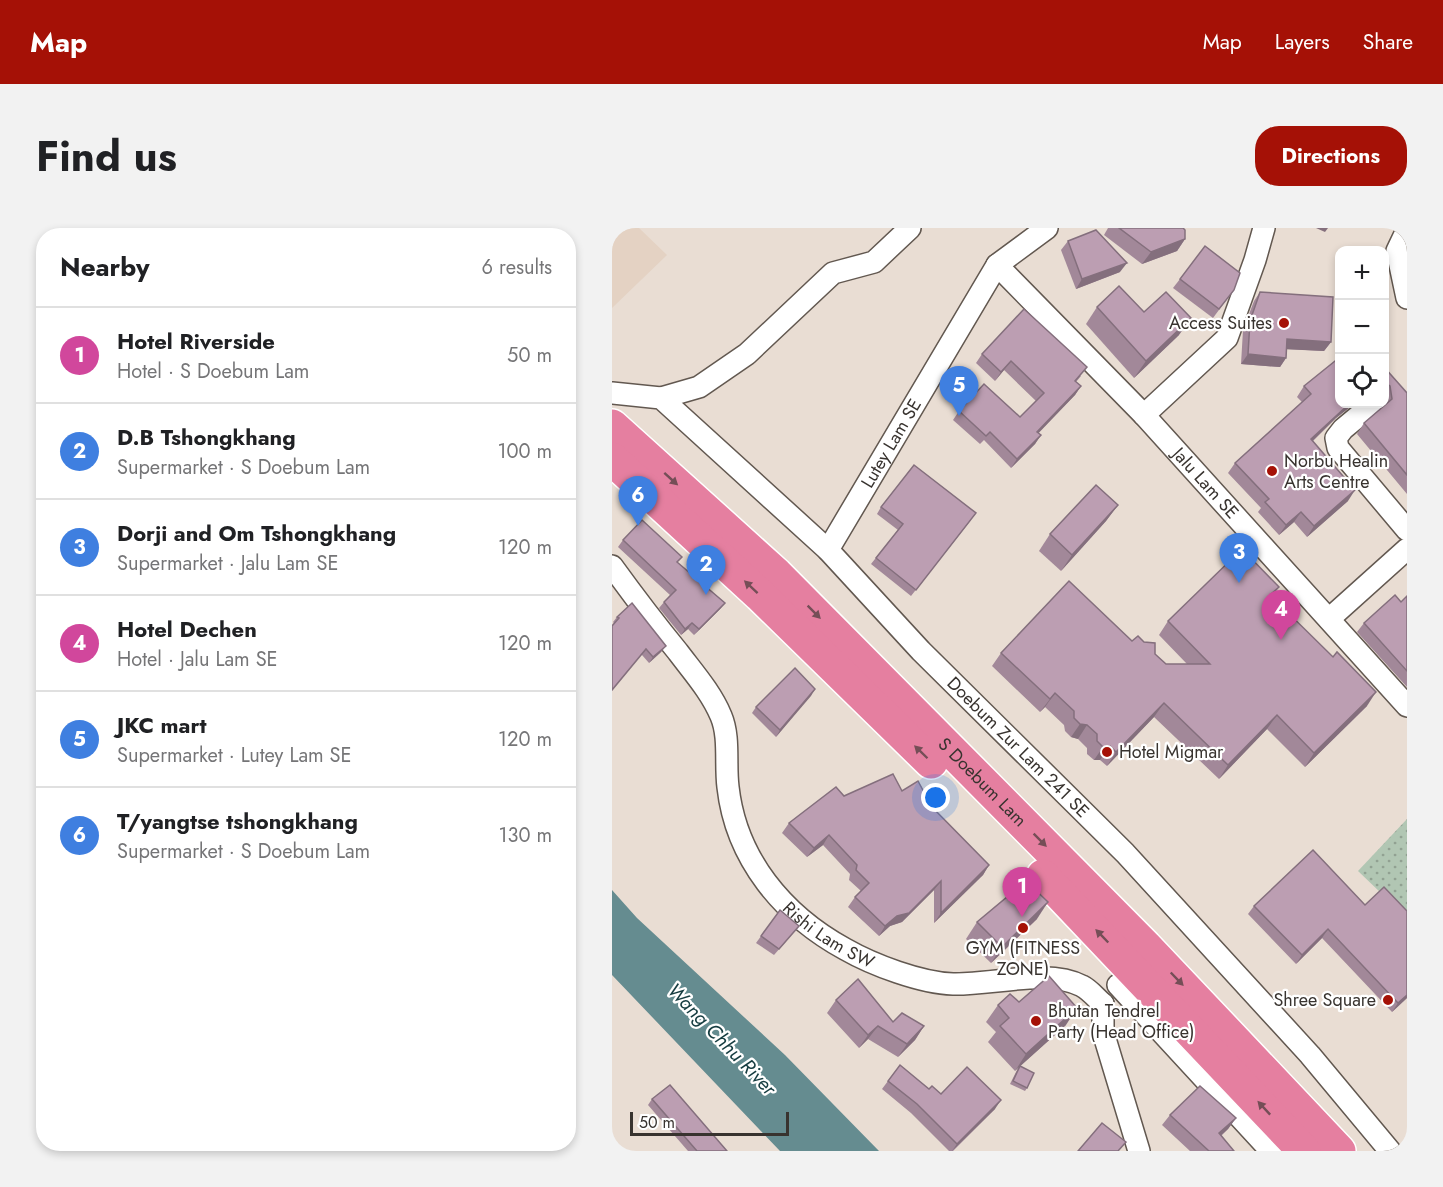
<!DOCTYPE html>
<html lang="en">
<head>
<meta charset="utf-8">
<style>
  body { margin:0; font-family:Jost,sans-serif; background:#f2f2f2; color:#202124 }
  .controls { position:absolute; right:18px; top:18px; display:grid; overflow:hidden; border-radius:12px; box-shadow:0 3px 9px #0003 }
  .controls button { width:54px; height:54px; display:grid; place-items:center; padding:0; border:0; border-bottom:2px solid #e0e0e0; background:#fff; color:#202124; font:30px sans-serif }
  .scale { position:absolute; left:18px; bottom:15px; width:159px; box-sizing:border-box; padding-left:6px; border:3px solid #38332f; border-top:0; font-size:16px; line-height:21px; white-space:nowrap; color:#38332f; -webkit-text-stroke:4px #fff; paint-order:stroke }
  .you { position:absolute; left:324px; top:570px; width:21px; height:21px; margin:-15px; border:4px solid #fff; border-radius:50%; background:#1a73e8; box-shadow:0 0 0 9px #1a73e833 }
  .badge { display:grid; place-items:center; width:39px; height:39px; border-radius:50%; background:#a51106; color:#fff; font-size:20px; font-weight:700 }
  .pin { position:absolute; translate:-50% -50px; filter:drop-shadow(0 2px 3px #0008) }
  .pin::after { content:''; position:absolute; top:32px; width:21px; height:18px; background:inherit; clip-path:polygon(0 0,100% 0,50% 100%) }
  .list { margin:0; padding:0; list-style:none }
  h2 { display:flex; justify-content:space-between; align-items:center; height:78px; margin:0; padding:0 24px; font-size:26px }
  h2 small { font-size:20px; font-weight:400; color:#757577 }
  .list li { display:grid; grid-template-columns:39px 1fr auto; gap:18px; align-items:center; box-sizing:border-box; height:96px; padding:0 24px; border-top:2px solid #e0e0e0 }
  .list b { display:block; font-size:22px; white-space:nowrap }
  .list p { margin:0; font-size:20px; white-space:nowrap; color:#757577 }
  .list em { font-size:20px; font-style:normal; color:#757577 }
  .icon { flex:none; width:33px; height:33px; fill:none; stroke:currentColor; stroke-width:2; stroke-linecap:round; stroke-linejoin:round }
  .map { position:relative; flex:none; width:795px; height:923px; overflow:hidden; border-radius:24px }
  header { display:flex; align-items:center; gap:36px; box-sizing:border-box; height:84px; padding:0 30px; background:#a51106; color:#fff }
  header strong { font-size:28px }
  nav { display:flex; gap:33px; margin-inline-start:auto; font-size:21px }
  .intro { display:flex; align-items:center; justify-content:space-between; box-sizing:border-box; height:144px; padding:0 36px }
  h1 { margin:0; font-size:42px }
  .button { padding:15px 27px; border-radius:24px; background:#a51106; color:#fff; font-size:21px; font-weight:700 }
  main { display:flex; gap:36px; padding:0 36px }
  aside { flex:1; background:#fff; border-radius:24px; box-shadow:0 3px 9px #0003 }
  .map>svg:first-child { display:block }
  .built { fill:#e4d2c3 }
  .grass { fill:url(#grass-dots) }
  .water { fill:#658c90 }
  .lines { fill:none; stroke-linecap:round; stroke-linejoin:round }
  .street-casing { stroke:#625850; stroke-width:24 }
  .highway-casing { stroke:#fff; stroke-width:36 }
  .street { stroke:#fff; stroke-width:21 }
  .highway { stroke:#e57fa0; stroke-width:33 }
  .wall { fill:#a28899 }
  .shaded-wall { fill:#846f7d }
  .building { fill:#bc9eb2; stroke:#846f7d; stroke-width:1.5 }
  .oneway { fill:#754e57 }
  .poi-dot { fill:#a51106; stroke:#fff; stroke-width:2 }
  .labels { text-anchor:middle; stroke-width:4.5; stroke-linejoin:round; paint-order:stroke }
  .poi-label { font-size:18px; fill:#38332f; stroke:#fff; text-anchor:start }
  .street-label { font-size:18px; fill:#38332f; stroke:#fff }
  .water-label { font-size:20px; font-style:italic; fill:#163d41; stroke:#fff }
</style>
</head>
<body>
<header>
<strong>Map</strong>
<nav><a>Map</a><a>Layers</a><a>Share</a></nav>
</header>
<div class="intro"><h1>Find us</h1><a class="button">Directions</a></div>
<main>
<aside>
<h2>Nearby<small>6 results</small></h2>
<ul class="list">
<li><span class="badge" style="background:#d1479c">1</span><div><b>Hotel Riverside</b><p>Hotel · S Doebum Lam</p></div><em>50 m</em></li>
<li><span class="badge" style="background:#3f7fe0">2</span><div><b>D.B Tshongkhang</b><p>Supermarket · S Doebum Lam</p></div><em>100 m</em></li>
<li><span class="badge" style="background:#3f7fe0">3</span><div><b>Dorji and Om Tshongkhang</b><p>Supermarket · Jalu Lam SE</p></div><em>120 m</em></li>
<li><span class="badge" style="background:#d1479c">4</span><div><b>Hotel Dechen</b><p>Hotel · Jalu Lam SE</p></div><em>120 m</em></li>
<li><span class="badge" style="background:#3f7fe0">5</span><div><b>JKC mart</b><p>Supermarket · Lutey Lam SE</p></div><em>120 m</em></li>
<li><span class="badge" style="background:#3f7fe0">6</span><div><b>T/yangtse tshongkhang</b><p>Supermarket · S Doebum Lam</p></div><em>130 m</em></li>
</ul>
</aside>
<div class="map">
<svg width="795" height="923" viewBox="0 0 795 923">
  <defs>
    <pattern id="grass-dots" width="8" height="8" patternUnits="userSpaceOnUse" patternTransform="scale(1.5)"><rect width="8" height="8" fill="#b1c6b3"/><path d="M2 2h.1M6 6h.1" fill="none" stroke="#91a192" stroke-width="1.8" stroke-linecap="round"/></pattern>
  </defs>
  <rect width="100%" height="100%" fill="#e9ddd3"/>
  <polygon class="built" points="0,0 27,0 55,27 0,80"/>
  <polygon class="grass" points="795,591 795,690 746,643"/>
  <polygon class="water" points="0,662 25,690 173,827 267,923 168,923 0,747"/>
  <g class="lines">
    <defs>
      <g id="street">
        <polyline points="795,2 785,23 795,70"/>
        <path id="s1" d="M385 37 532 187 795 478"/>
        <path id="s2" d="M0 165 49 170 216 322 309 423 513 625 698 827 778 923"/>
        <polyline points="49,170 87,159 135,126 221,45 262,34 298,0"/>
        <polyline points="761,176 731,201 724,210 726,220 795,302"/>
        <polyline points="532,187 615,110 643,32 652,0"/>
        <path id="s3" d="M216 322 385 37 435 0"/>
        <path id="s4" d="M0 338C21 367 43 396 66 424 81 444 99 464 109 488 118 509 113 536 116 559 124 631 171 687 233 721 261 737 309 755 341 756 381 757 436 740 470 758 478 762 484 770 491 776"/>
        <polyline points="717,391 795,321"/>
        <polyline points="506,757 659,923"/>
        <polyline points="491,776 491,804 527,923"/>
      </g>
      <g id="highway">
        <path id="s5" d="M0 198 164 346 533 718 727 923"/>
        <polyline points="0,231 148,367 319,534"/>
        <polyline points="431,648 692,923"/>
      </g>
    </defs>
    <use href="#street" class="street-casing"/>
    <use href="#highway" class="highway-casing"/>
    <use href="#street" class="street"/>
    <use href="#highway" class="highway"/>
  </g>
  <g class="wall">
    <polygon points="496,0 571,0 573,11 565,23 530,36 492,7"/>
    <polygon points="456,13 508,44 464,61 449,22"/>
    <polygon points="568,51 615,71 601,90 561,60"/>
    <polygon points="648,64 719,114 712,123 675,121 674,130 668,139 629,136 631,102 642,73"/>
    <polygon points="485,79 532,84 567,107 522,150 474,96"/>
    <polygon points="370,126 469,148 464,154 469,158 463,167 426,205 429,207 423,216 399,240 372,212 368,216 341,192 347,183 408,189 424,173 392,142 383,153 364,135"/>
    <polygon points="772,139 795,165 795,266 745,206 752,195 772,178"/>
    <polygon points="692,158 723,191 701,213 736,273 695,309 682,294 667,307 646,284 649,280 616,245 623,235 690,174 685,169"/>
    <polygon points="506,277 494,293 449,343 427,323 438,306"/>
    <polygon points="269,279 359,292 299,368 259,336 286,302 265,286"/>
    <polygon points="11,312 66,335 113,375 108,381 82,407 76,401 69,407 47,380 58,367 6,319"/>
    <polygon points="667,359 660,369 755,478 693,539 655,501 607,551 542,489 495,538 488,532 482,532 475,526 475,520 466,511 459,509 453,503 452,497 433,479 428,484 380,438 389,425 520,413 543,426 554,436 575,436 547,407 556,393"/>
    <polygon points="795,368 795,459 745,404 752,395 789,374"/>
    <polygon points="5,389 54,418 49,424 37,435 1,394"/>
    <polygon points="203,461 164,509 140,485 144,479"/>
    <polygon points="290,563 320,579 377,637 371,647 322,695 322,662 290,694 278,698 267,708 236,679 243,669 249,663 237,652 238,646 211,617 195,629 170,605 177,595 232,568"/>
    <polygon points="753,677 795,683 795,770 780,784 710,710 684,736 636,686 642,678"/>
    <polygon points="168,682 182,704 162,727 144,715"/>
    <polygon points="425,691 379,735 354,711 365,694"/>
    <polygon points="224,772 281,794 312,798 303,812 286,829 256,811 247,820 215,785"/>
    <polygon points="407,774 454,797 408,838 415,860 413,863 398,856 407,838 403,843 376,814 384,804 374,794 386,777"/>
    <polygon points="276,853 317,861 329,866 383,881 341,923 337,923 299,885 270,861"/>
    <polygon points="40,871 115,923 76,923 36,877"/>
    <polygon points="558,887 624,890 616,901 609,908 622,923 578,923 550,897"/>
  </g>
  <g class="shaded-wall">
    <polygon points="704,0 716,0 713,4"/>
    <polygon points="573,11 565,23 530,36 539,24"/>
    <polygon points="515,35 508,44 464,61 470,51"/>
    <polygon points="579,90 567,107 522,150 534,133"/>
    <polygon points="675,111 719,114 712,123 669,121"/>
    <polygon points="636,126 674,130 668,139 629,136"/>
    <polygon points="399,133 392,142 383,153 389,144"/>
    <polygon points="469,158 463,167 419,213 425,204"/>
    <polygon points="737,176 742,176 723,191 692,221 699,211"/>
    <polygon points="429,207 423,216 399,240 405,231"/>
    <polygon points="743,262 736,273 695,309 702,298"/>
    <polygon points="506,277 494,293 449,343 460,327"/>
    <polygon points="689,284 682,294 667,307 674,297"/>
    <polygon points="113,375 108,381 82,407 87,401"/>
    <polygon points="80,395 76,401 69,407 73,401"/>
    <polygon points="54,418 49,424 37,435 41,429"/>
    <polygon points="203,461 199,468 164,509 168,502"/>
    <polygon points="764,464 755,478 693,539 702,525"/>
    <polygon points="443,465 433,479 428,484 438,471"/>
    <polygon points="552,475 542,489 495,538 504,524"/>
    <polygon points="665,487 655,501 607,551 616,537"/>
    <polygon points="468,496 475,497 466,511 459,509"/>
    <polygon points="498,518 488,532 482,532 491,519"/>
    <polygon points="217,607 211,617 195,629 202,620"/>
    <polygon points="377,637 371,647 322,695 329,685"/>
    <polygon points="329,653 322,662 290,694 278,698 267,708 273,698"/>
    <polygon points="436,674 425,691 379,735 390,719"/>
    <polygon points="716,701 710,710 684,736 690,727"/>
    <polygon points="795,767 795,770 780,784 786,775"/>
    <polygon points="465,780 454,797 403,843 414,826"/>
    <polygon points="266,798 256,811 247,820 256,807"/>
    <polygon points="312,798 303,812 286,829 295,816"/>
    <polygon points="389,872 383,881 340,923 345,916"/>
    <polygon points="624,890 616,901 599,916 607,905"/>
  </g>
  <g class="building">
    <polygon points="507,0 571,0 573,2 573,11 539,24"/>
    <polygon points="484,2 515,35 470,51 456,13"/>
    <polygon points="593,18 628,45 622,62 607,81 568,51"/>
    <polygon points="507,58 532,84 554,64 579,90 534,133 485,79"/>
    <polygon points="648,64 721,69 719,114 675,111 674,130 636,126 638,93"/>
    <polygon points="412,81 475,139 463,153 469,158 425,204 429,207 405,231 378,204 374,208 347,183 372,156 408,189 432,165 399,133 389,144 370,126"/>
    <polygon points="728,129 728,176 737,176 699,211 743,262 702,298 689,284 674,297 653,274 657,271 623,235 699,166 692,158"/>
    <polygon points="772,139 795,165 795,247 752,195 780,171 778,158 772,154"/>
    <polygon points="302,237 364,285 304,362 264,330 291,296 269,279"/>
    <polygon points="484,257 506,277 460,327 438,306"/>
    <polygon points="30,292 70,329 65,334 113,375 87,401 80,395 73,401 52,374 64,362 11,312"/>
    <polygon points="630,321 667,359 658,367 721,429 725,424 764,464 702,525 665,487 616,537 552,475 504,524 498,518 491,519 485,513 485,506 475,497 468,496 462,490 462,483 443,465 438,471 389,425 457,353 520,413 526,408 532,414 543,415 543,426 554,436 598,436 556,393"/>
    <polygon points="783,367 789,374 795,368 795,443 752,395"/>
    <polygon points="20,375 54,418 41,429 34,421 0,462 0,398 7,390 5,389"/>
    <polygon points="183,440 203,461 168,502 144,479"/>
    <polygon points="281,546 290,563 306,553 320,579 377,637 329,685 329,653 297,685 285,688 273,698 243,669 257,655 244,642 245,637 217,607 202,620 177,595 224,559 232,568"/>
    <polygon points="701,622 753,677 772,659 795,683 795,767 786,775 716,701 690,727 642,678"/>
    <polygon points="414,653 436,674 390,719 365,694"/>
    <polygon points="168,682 187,698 167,721 149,708"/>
    <polygon points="437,748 465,780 414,826 388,798 397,790 386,777 398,766 407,774"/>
    <polygon points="246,751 281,794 290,785 312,798 295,816 266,798 256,807 224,772"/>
    <polygon points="288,837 317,861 320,858 329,866 355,839 389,872 345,916 305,876 276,853"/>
    <polygon points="408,838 422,845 415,860 401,853"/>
    <polygon points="58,857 115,923 85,923 40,871"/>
    <polygon points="588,858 624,890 607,905 622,923 597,923 558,887"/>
    <polygon points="490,895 514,914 506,923 466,923"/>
  </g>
  <defs><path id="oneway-solid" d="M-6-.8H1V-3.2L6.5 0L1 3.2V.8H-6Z" transform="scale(1.5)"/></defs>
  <g class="oneway">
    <use href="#oneway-solid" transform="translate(59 251) rotate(42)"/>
    <use href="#oneway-solid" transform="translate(139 359) rotate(-137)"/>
    <use href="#oneway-solid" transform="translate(202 384) rotate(45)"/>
    <use href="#oneway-solid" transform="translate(309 524) rotate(-136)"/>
    <use href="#oneway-solid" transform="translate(428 612) rotate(45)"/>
    <use href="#oneway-solid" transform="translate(490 708) rotate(-134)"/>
    <use href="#oneway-solid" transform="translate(565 751) rotate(46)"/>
    <use href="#oneway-solid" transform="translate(652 880) rotate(-133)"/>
  </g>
  <g class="poi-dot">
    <circle cx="672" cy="95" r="6"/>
    <circle cx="660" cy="243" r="6"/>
    <circle cx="495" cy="524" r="6"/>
    <circle cx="411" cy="700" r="6"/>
    <circle cx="776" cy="772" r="6"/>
    <circle cx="424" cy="793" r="6"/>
  </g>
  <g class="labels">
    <g class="poi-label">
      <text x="660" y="101" text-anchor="end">Access Suites</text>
      <text x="672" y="239">Norbu Healin<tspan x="672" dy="21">Arts Centre</tspan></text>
      <text x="507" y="530">Hotel Migmar</text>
      <text x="411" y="726" text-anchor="middle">GYM (FITNESS<tspan x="411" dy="21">ZONE)</tspan></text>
      <text x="764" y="778" text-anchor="end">Shree Square</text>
      <text x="436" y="789">Bhutan Tendrel<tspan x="436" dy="21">Party (Head Office)</tspan></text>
    </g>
    <g class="street-label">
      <text dy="6" stroke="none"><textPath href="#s3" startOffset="124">Lutey Lam SE</textPath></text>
      <text dy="6" stroke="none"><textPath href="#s1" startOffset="302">Jalu Lam SE</textPath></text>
      <text dy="6" stroke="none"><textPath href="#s2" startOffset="549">Doebum Zur Lam 241 SE</textPath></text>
      <text dy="6" stroke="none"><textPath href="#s5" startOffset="514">S Doebum Lam</textPath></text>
      <text dy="6" stroke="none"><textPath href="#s4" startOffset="444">Rishi Lam SW</textPath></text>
    </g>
    <g class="water-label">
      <text transform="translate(110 811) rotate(46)" y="7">Wang Chhu River</text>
    </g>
  </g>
</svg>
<div class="controls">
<button>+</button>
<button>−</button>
<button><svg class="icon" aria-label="locate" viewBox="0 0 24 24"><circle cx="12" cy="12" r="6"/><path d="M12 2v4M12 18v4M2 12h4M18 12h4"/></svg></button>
</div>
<div class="scale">50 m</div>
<div class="you"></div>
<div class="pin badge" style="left:410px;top:689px;background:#d1479c">1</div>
<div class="pin badge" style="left:94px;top:367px;background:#3f7fe0">2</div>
<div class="pin badge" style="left:627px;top:355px;background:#3f7fe0">3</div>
<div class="pin badge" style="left:669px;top:412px;background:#d1479c">4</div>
<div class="pin badge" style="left:347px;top:188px;background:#3f7fe0">5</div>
<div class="pin badge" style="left:26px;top:298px;background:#3f7fe0">6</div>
</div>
</main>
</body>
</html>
